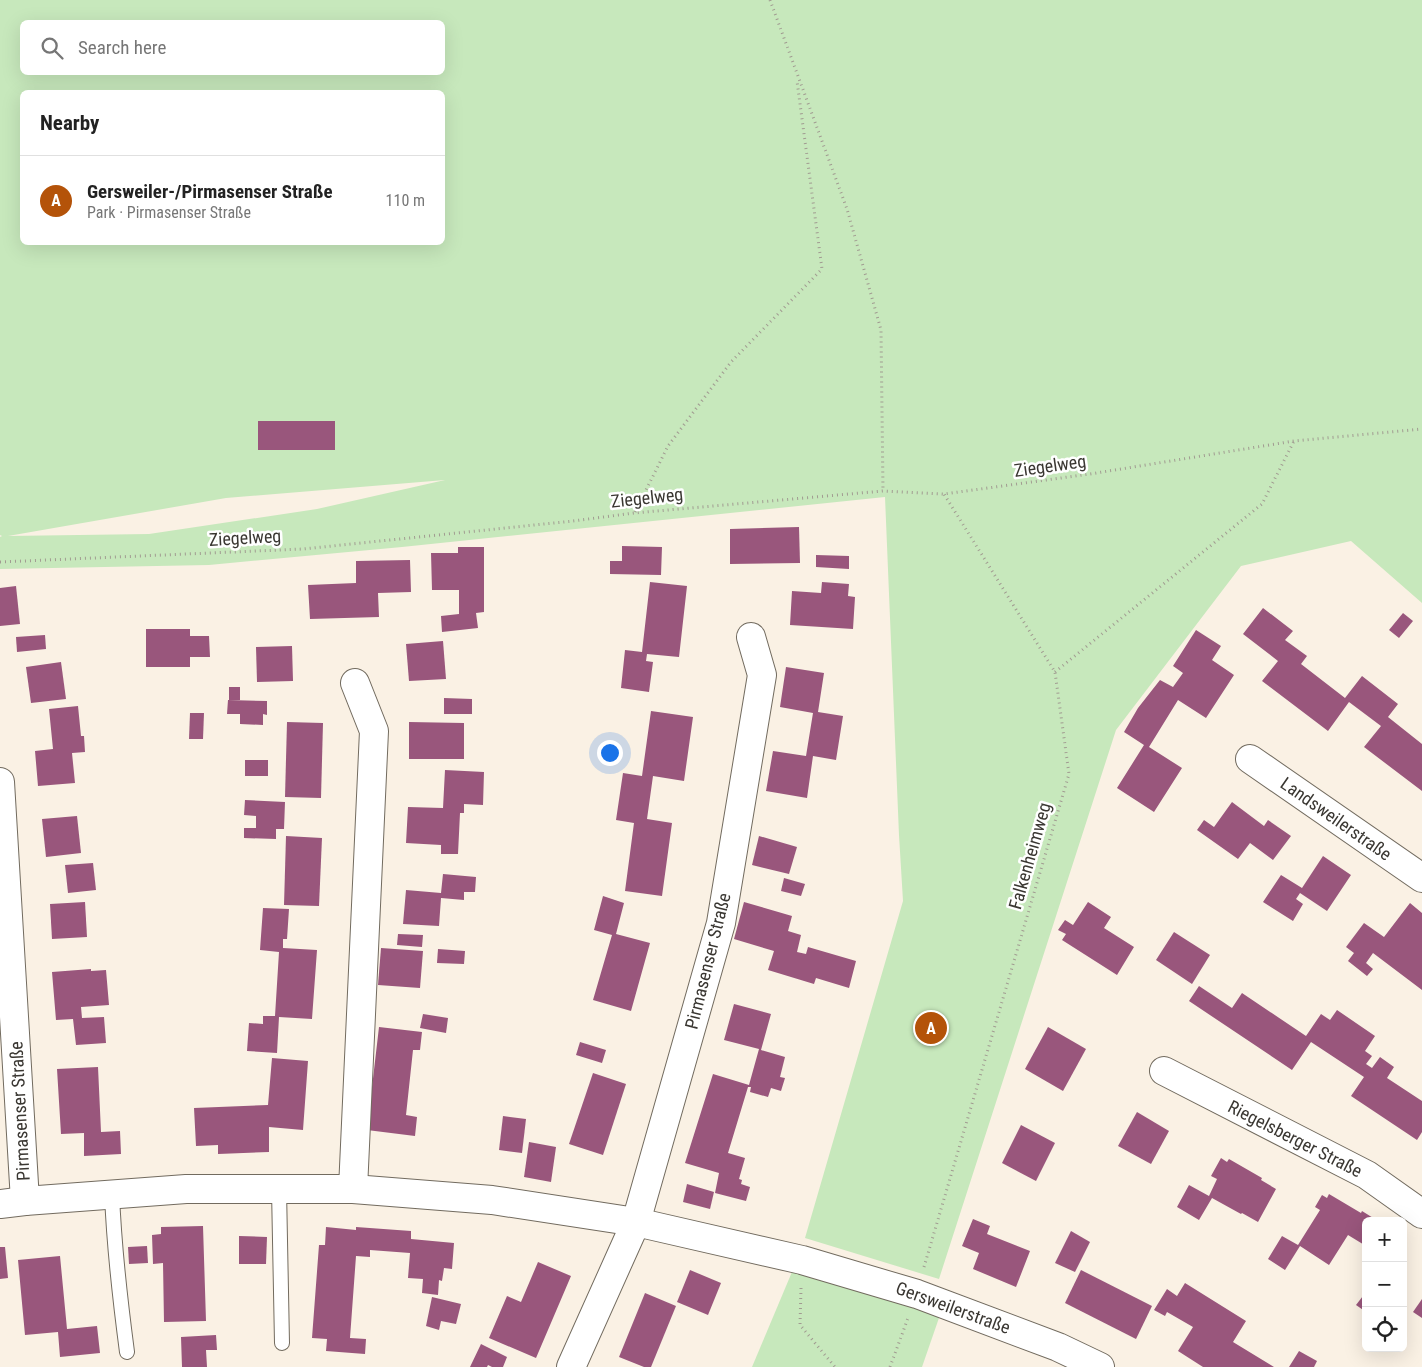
<!DOCTYPE html>
<html lang="en">
<head>
<meta charset="utf-8">
<style>
  body { margin:0; font-family:"Roboto Condensed",sans-serif; background:#f2f2f2; color:#222 }
  .controls { position:absolute; right:15px; bottom:15px; display:grid; overflow:hidden; border-radius:8px; box-shadow:0 5px 20px #0002 }
  .controls button { width:45px; height:45px; display:grid; place-items:center; padding:0; border:0; border-bottom:1px solid #e0e0e0; background:#fff; color:#222; font:25px sans-serif }
  .you { position:absolute; left:609px; top:752px; width:18px; height:18px; margin:-12px; border:4px solid #fff; border-radius:50%; background:#1a73e8; box-shadow:0 0 0 8px #1a73e833 }
  .badge { display:grid; place-items:center; width:32px; height:32px; border-radius:50%; background:#b45309; color:#fff; font-size:16px; font-weight:700 }
  .pin { position:absolute; translate:-50% -50%; border:2px solid #fff; box-shadow:0 1px 5px #0006 }
  .list { margin:0; padding:0; list-style:none }
  h2 { display:flex; justify-content:space-between; align-items:center; height:65px; margin:0; padding:0 20px; font-size:21px }
  h2 small { font-size:16px; font-weight:400; color:#767676 }
  .list li { display:grid; grid-template-columns:32px 1fr auto; gap:15px; align-items:center; box-sizing:border-box; height:90px; padding:0 20px; border-top:1px solid #e0e0e0 }
  .list b { display:block; font-size:19px; white-space:nowrap }
  .list p { margin:0; font-size:16px; white-space:nowrap; color:#767676 }
  .list em { font-size:16px; font-style:normal; color:#767676 }
  .icon { flex:none; width:28px; height:28px; fill:none; stroke:currentColor; stroke-width:2; stroke-linecap:round; stroke-linejoin:round }
  .map { position:relative; flex:none; width:1422px; height:1367px; overflow:hidden }
  .search { position:absolute; background:#fff; box-shadow:0 5px 20px #0002; left:20px; top:20px; width:425px; height:55px; display:flex; align-items:center; gap:12px; box-sizing:border-box; padding:0 18px; border-radius:8px; color:#767676; font-size:19px }
  .panel { position:absolute; background:#fff; box-shadow:0 5px 20px #0002; left:20px; top:90px; width:425px; height:155px; border-radius:8px }
  .map>svg:first-child { display:block }
  .green { fill:#c7e8bc; fill-rule:evenodd }
  .building { fill:#99567c }
  .lines { fill:none; stroke-linecap:round; stroke-linejoin:round }
  .lane-casing { stroke:#726b5f; stroke-width:16 }
  .street-casing { stroke:#726b5f; stroke-width:30 }
  .path { stroke:#a19b91; stroke-width:3; stroke-dasharray:1 4; stroke-linecap:butt }
  .lane { stroke:#fff; stroke-width:14 }
  .street { stroke:#fff; stroke-width:28 }
  .labels { text-anchor:middle; stroke-width:5; stroke-linejoin:round; paint-order:stroke }
  .street-label { font-size:18px; fill:#3a3732; stroke:#fff }
</style>
</head>
<body>
<div class="map">
<svg width="1422" height="1367" viewBox="0 0 1422 1367">
  <rect width="100%" height="100%" fill="#faf1e4"/>
  <g class="green">
    <path d="M0 0H1422V603L1351 541 1241 566 1116 730 939 1279 805 1238 903 901 899 835 885 497 402 547 209 565 0 569V537L2 536 0 535ZM22 22H442V72H22ZM22 92H442V242H22ZM445 480 317 509 149 534 8 536 226 498Z"/>
    <polygon points="797,1260 940,1315 922,1367 752,1367"/>
  </g>
  <g class="building">
    <rect x="258" y="421" width="77" height="29"/>
    <polygon points="799,527 800,563 730,564 730,529"/>
    <polygon points="622,546 662,547 661,575 610,574 610,561 622,561"/>
    <polygon points="458,547 484,547 484,612 476,613 478,628 442,632 441,616 459,614 459,590 432,590 431,553 458,553"/>
    <polygon points="816,555 849,556 849,569 816,567"/>
    <polygon points="410,560 411,592 378,593 379,617 310,619 308,585 356,583 356,561"/>
    <polygon points="650,582 687,586 679,657 647,654 646,661 653,662 649,692 621,688 625,650 642,652"/>
    <polygon points="822,582 849,584 848,596 855,597 853,629 790,625 792,591 821,593"/>
    <polygon points="16,586 20,624 0,626 0,588"/>
    <polygon points="1263,608 1293,631 1285,640 1307,656 1301,664 1345,698 1362,676 1398,704 1388,717 1422,744 1422,791 1364,747 1381,726 1349,702 1328,731 1262,681 1278,661 1243,634"/>
    <polygon points="1403,613 1413,621 1399,638 1389,630"/>
    <polygon points="146,629 190,629 190,636 209,636 210,657 190,657 190,667 146,667"/>
    <polygon points="1196,630 1221,646 1212,660 1234,675 1206,718 1178,700 1149,747 1182,768 1154,812 1117,788 1144,745 1124,732 1138,708 1160,680 1173,687 1183,673 1173,666"/>
    <polygon points="45,635 46,649 17,652 16,637"/>
    <polygon points="443,641 446,679 409,681 406,644"/>
    <polygon points="292,646 293,681 257,682 256,647"/>
    <polygon points="61,662 66,699 31,703 26,667"/>
    <polygon points="786,667 824,673 818,712 843,716 836,760 813,756 807,798 766,791 773,751 806,756 813,713 780,707"/>
    <rect x="229" y="687" width="11" height="13"/>
    <polygon points="444,698 472,699 472,714 444,714"/>
    <polygon points="228,700 267,701 267,715 263,714 263,725 240,724 240,714 227,714"/>
    <polygon points="78,706 81,736 84,736 85,752 72,753 75,783 38,786 35,751 53,749 49,709"/>
    <polygon points="651,711 693,717 684,781 653,776 647,819 672,823 662,896 625,891 634,823 616,820 623,773 642,776"/>
    <polygon points="190,713 204,713 203,739 189,739"/>
    <polygon points="287,722 323,723 321,798 285,797"/>
    <polygon points="409,722 464,723 464,759 409,759"/>
    <rect x="245" y="760" width="23" height="16"/>
    <polygon points="445,770 484,772 483,805 464,804 464,813 460,813 458,854 441,854 441,845 406,843 408,807 443,808"/>
    <polygon points="245,800 285,802 284,829 276,829 276,839 244,838 244,828 256,828 256,816 244,815"/>
    <polygon points="1232,802 1264,826 1268,820 1291,836 1273,860 1250,843 1238,859 1197,830 1204,820 1214,827"/>
    <polygon points="77,816 81,853 46,857 42,819"/>
    <polygon points="286,836 322,838 319,906 284,905"/>
    <polygon points="759,836 797,847 789,874 752,865"/>
    <polygon points="1323,856 1351,875 1327,911 1300,893 1296,899 1303,904 1293,921 1263,902 1281,875 1302,888"/>
    <polygon points="93,863 96,890 68,893 65,865"/>
    <polygon points="443,874 476,877 475,892 464,892 464,900 441,898 439,926 403,924 406,890 441,893"/>
    <polygon points="784,878 805,884 801,896 781,891"/>
    <polygon points="603,896 624,903 616,934 650,943 631,1011 593,1000 612,935 594,930"/>
    <polygon points="85,902 87,937 52,939 50,904"/>
    <polygon points="744,902 792,916 788,931 801,935 797,952 806,954 808,947 856,961 849,988 816,978 814,984 768,970 774,951 734,939"/>
    <polygon points="1088,902 1111,917 1104,928 1134,947 1117,975 1062,940 1066,934 1058,930 1065,920 1073,925"/>
    <polygon points="1410,903 1422,913 1422,990 1373,953 1366,963 1373,969 1367,976 1348,961 1354,953 1346,947 1364,923 1384,937"/>
    <polygon points="263,908 289,909 287,939 283,939 283,948 317,950 312,1019 279,1017 277,1053 247,1051 249,1023 263,1024 263,1016 275,1016 279,952 260,950"/>
    <polygon points="1174,932 1210,955 1192,984 1156,960"/>
    <polygon points="398,934 423,935 422,947 397,945"/>
    <polygon points="381,948 423,951 420,988 378,985"/>
    <polygon points="438,949 465,951 464,964 437,963"/>
    <polygon points="91,969 91,971 106,970 109,1005 81,1007 82,1018 104,1017 106,1043 76,1045 73,1019 56,1020 52,972"/>
    <polygon points="1199,986 1232,1008 1242,993 1306,1036 1321,1014 1330,1020 1337,1010 1375,1036 1365,1051 1372,1056 1366,1064 1372,1068 1380,1057 1394,1067 1387,1078 1422,1101 1422,1132 1417,1140 1351,1096 1364,1077 1311,1042 1292,1070 1189,1001"/>
    <polygon points="734,1004 771,1014 761,1050 785,1057 780,1077 785,1078 781,1091 771,1088 768,1097 750,1092 751,1087 748,1087 728,1153 745,1158 739,1179 742,1180 741,1184 750,1187 746,1201 715,1193 719,1173 685,1163 713,1074 749,1085 759,1049 724,1040"/>
    <polygon points="423,1014 448,1018 446,1033 420,1028"/>
    <polygon points="379,1027 422,1032 420,1050 413,1050 406,1115 417,1117 415,1136 367,1130"/>
    <polygon points="1048,1027 1086,1049 1063,1091 1025,1069"/>
    <polygon points="580,1042 606,1050 602,1063 576,1055"/>
    <polygon points="272,1058 308,1061 303,1130 269,1127 269,1152 218,1154 218,1145 196,1146 194,1108 268,1105"/>
    <polygon points="98,1067 101,1132 120,1131 121,1154 84,1156 84,1133 61,1134 57,1069"/>
    <polygon points="593,1073 626,1084 603,1155 569,1144"/>
    <polygon points="1137,1112 1169,1131 1151,1164 1118,1146"/>
    <polygon points="503,1116 526,1119 522,1153 499,1150"/>
    <polygon points="1021,1125 1055,1143 1036,1181 1002,1163"/>
    <polygon points="529,1142 556,1147 551,1182 524,1177"/>
    <polygon points="1221,1158 1227,1162 1229,1159 1262,1178 1261,1180 1276,1189 1258,1222 1242,1213 1241,1214 1212,1198 1199,1220 1177,1207 1189,1185 1209,1196 1217,1179 1211,1176"/>
    <polygon points="687,1184 714,1192 710,1209 683,1202"/>
    <polygon points="1329,1194 1361,1213 1362,1211 1378,1221 1366,1221 1366,1246 1348,1235 1329,1265 1300,1246 1285,1270 1268,1259 1282,1236 1298,1245 1320,1210 1315,1207 1322,1195 1327,1198"/>
    <polygon points="973,1219 990,1226 987,1234 1030,1251 1016,1287 973,1269 979,1253 962,1246"/>
    <polygon points="203,1226 206,1321 164,1322 163,1263 153,1264 152,1235 161,1234 161,1227"/>
    <polygon points="326,1227 356,1230 356,1227 411,1231 411,1239 454,1243 452,1269 444,1268 442,1281 439,1280 438,1295 422,1293 423,1279 408,1278 410,1253 370,1250 370,1257 356,1256 350,1338 366,1339 365,1354 326,1351 327,1339 312,1338 319,1245 325,1245"/>
    <polygon points="1071,1231 1090,1242 1075,1272 1055,1263"/>
    <polygon points="239,1236 267,1237 266,1264 239,1264"/>
    <polygon points="147,1246 148,1263 129,1264 128,1247"/>
    <polygon points="0,1247 5,1247 8,1278 0,1279"/>
    <polygon points="60,1256 67,1329 97,1326 100,1353 60,1357 58,1332 25,1335 18,1260"/>
    <polygon points="538,1262 571,1276 536,1358 489,1338 507,1296 521,1302"/>
    <polygon points="690,1270 721,1283 708,1315 677,1302"/>
    <polygon points="1081,1270 1152,1306 1136,1339 1065,1303"/>
    <polygon points="1185,1283 1246,1321 1233,1342 1274,1367 1203,1367 1178,1351 1193,1327 1167,1312 1165,1316 1154,1310 1167,1289 1177,1296"/>
    <polygon points="1366,1292 1366,1312 1356,1305"/>
    <polygon points="645,1293 676,1306 651,1367 644,1367 619,1357"/>
    <polygon points="432,1297 461,1304 456,1324 441,1321 439,1330 426,1326"/>
    <polygon points="1422,1299 1422,1318 1413,1312"/>
    <polygon points="216,1335 217,1350 206,1350 207,1367 182,1367 181,1337"/>
    <polygon points="481,1344 507,1357 503,1367 492,1367 488,1365 487,1367 470,1367"/>
    <polygon points="1299,1351 1317,1361 1314,1367 1289,1367"/>
  </g>
  <g class="lines">
    <defs>
      <g id="lane">
        <polyline points="279,1189 282,1343"/>
        <path d="M112 1194C114 1247 120 1299 127 1352"/>
      </g>
      <g id="street">
        <polyline points="1250,759 1422,878"/>
        <polyline points="0,782 25,1201"/>
        <polyline points="1164,1071 1367,1175 1422,1214"/>
        <polyline points="353,1189 374,731 355,683"/>
        <polyline points="0,1204 25,1201 186,1189 353,1189 492,1200 636,1222 802,1260 917,1294 1058,1347 1100,1367"/>
        <polyline points="571,1367 636,1222 721,923 762,675 751,637"/>
      </g>
    </defs>
    <use href="#lane" class="lane-casing"/>
    <use href="#street" class="street-casing"/>
    <g class="path">
      <polyline points="770,0 847,209 881,330 883,491"/>
      <polyline points="635,512 668,446 731,362 822,269 797,81"/>
      <polyline points="0,562 303,549 573,521 634,513 883,491 944,494 1090,474 1294,441 1422,429"/>
      <polyline points="1055,672 1262,504 1294,441"/>
      <polyline points="924,1267 1069,774 1055,672 944,494"/>
      <polyline points="801,1288 800,1325 835,1367"/>
      <polyline points="890,1367 908,1318"/>
    </g>
    <use href="#lane" class="lane"/>
    <use href="#street" class="street"/>
  </g>
  <g class="labels">
    <g class="street-label">
      <text transform="translate(1050 466) rotate(-8)" y="6">Ziegelweg</text>
      <text transform="translate(647 498) rotate(-6)" y="6">Ziegelweg</text>
      <text transform="translate(245 538) rotate(-3)" y="6">Ziegelweg</text>
      <text transform="translate(1336 819) rotate(35)" y="6">Landsweilerstraße</text>
      <text transform="translate(1030 856) rotate(-74)" y="6">Falkenheimweg</text>
      <text transform="translate(708 961) rotate(-76)" y="6">Pirmasenser Straße</text>
      <text transform="translate(20 1111) rotate(-93)" y="6">Pirmasenser Straße</text>
      <text transform="translate(1295 1139) rotate(27)" y="6">Riegelsberger Straße</text>
      <text transform="translate(953 1308) rotate(20)" y="6">Gersweilerstraße</text>
    </g>
  </g>
</svg>
<div class="controls">
<button>+</button>
<button>−</button>
<button><svg class="icon" aria-label="locate" viewBox="0 0 24 24"><circle cx="12" cy="12" r="6"/><path d="M12 2v4M12 18v4M2 12h4M18 12h4"/></svg></button>
</div>
<div class="you"></div>
<div class="pin badge" style="left:931px;top:1028px">A</div>
<div class="search"><svg class="icon" aria-label="search" viewBox="0 0 24 24"><circle cx="10" cy="10" r="6"/><path d="M15 15l6 6"/></svg>Search here</div>
<section class="panel">
<h2>Nearby<small></small></h2>
<ul class="list">
<li><span class="badge">A</span><div><b>Gersweiler-/Pirmasenser Straße</b><p>Park · Pirmasenser Straße</p></div><em>110 m</em></li>
</ul>
</section>
</div>
</body>
</html>
